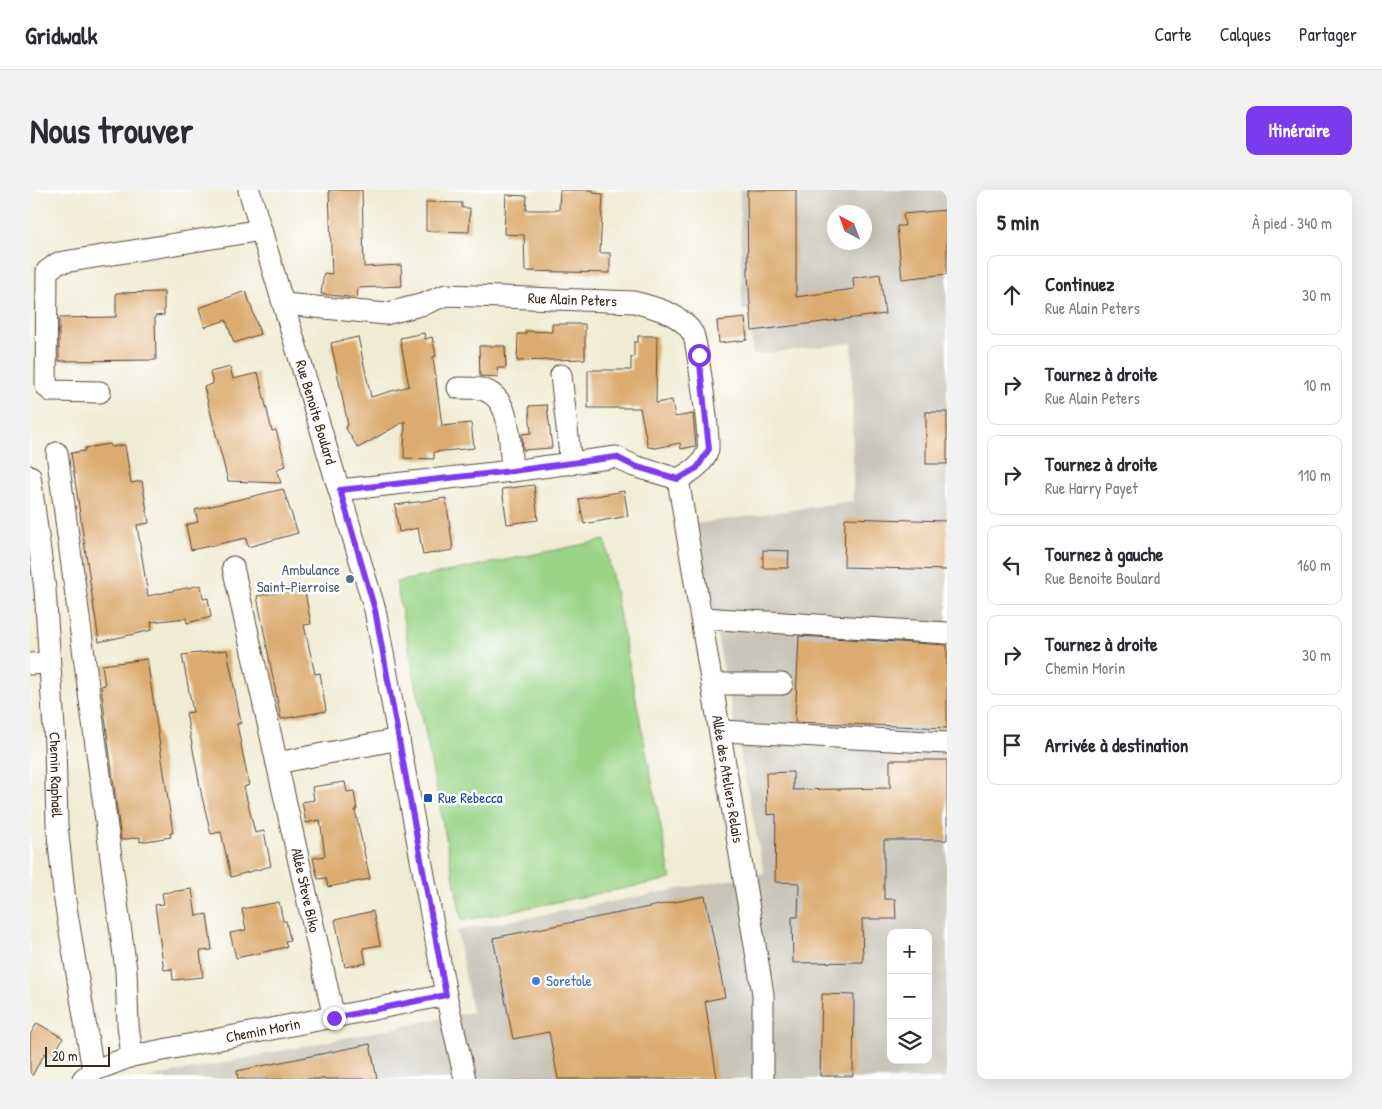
<!DOCTYPE html>
<html lang="fr">
<head>
<meta charset="utf-8">
<style>
  body { margin:0; font-family:"Patrick Hand",sans-serif; background:#f2f2f3; color:#2b2b33 }
  .controls { position:absolute; right:15px; bottom:15px; display:grid; overflow:hidden; border-radius:10px; box-shadow:0 5px 20px #0002 }
  .controls button { width:45px; height:45px; display:grid; place-items:center; padding:0; border:0; border-bottom:1px solid #e1e1e2; background:#fff; color:#2b2b33; font:25px sans-serif }
  .compass { position:absolute; left:797px; top:15px; width:45px; height:45px; border-radius:50%; background:#fff; box-shadow:0 5px 20px #0002; rotate:319deg }
  .scale { position:absolute; left:15px; bottom:12px; width:65px; box-sizing:border-box; padding-left:5px; border:2px solid #3b2a1e; border-top:0; font-size:14px; line-height:18px; white-space:nowrap; color:#3b2a1e; -webkit-text-stroke:4px #fff; paint-order:stroke }
  .stop { position:absolute; width:15px; height:15px; margin:-11px; border:4px solid #7c3aed; border-radius:50%; background:#fff }
  .stop.end { background:#7c3aed; border-color:#fff; box-shadow:0 1px 5px #0008 }
  .list { margin:0; padding:0; list-style:none }
  h2 { display:flex; justify-content:space-between; align-items:center; height:65px; margin:0; padding:0 20px; font-size:21px }
  h2 small { font-size:16px; font-weight:400; color:#7c7c81 }
  .list li { display:grid; grid-template-columns:32px 1fr auto; gap:15px; align-items:center; box-sizing:border-box; height:80px; margin:0 10px 10px; padding:0 10px; border:1px solid #e1e1e2; border-radius:10px }
  .list b { display:block; font-size:19px; white-space:nowrap }
  .list p { margin:0; font-size:16px; white-space:nowrap; color:#7c7c81 }
  .list em { font-size:16px; font-style:normal; color:#7c7c81 }
  .icon { flex:none; width:28px; height:28px; fill:none; stroke:currentColor; stroke-width:2; stroke-linecap:round; stroke-linejoin:round }
  .map { position:relative; flex:none; width:917px; height:889px; overflow:hidden; border-radius:10px }
  header { display:flex; align-items:center; gap:30px; box-sizing:border-box; height:70px; padding:0 25px; background:#fff; border-bottom:1px solid #e1e1e2 }
  header strong { font-size:24px }
  nav { display:flex; gap:28px; margin-inline-start:auto; font-size:18px }
  .intro { display:flex; align-items:center; justify-content:space-between; box-sizing:border-box; height:120px; padding:0 30px }
  h1 { margin:0; font-size:35px }
  .button { padding:12px 22px; border-radius:10px; background:#7c3aed; color:#fff; font-size:18px; font-weight:700 }
  main { display:flex; gap:30px; padding:0 30px }
  aside { flex:1; background:#fff; border-radius:10px; box-shadow:0 5px 20px #0002 }
  .map>svg:first-child { display:block }
  .industrial { fill:#c8c4b8; fill-rule:evenodd }
  .green { fill:#9ad487; stroke:#6a7f52 }
  .building { fill:#dcab70 }
  .lines { fill:none; stroke-linecap:round; stroke-linejoin:round }
  .minor-casing { stroke:#564739; stroke-width:23 }
  .minor { stroke:#fff; stroke-width:21 }
  .route { stroke:#7c3aed; stroke-width:6 }
  .service-dot { fill:#5c6f8a; stroke:#fff; stroke-width:2 }
  .transit-dot { fill:#1a4fb4; stroke:#fff; stroke-width:2 }
  .shop-dot { fill:#3f7fe0; stroke:#fff; stroke-width:2 }
  .labels { text-anchor:middle; stroke-width:5; stroke-linejoin:round; paint-order:stroke }
  .street-label { font-size:15px; fill:#3b2a1e; stroke:#fff }
  .service-label { font-size:15px; fill:#4e5e75; stroke:#fff; text-anchor:end }
  .transit-label { font-size:15px; fill:#164399; stroke:#fff; text-anchor:start }
  .shop-label { font-size:15px; fill:#366cbe; stroke:#fff; text-anchor:start }
</style>
</head>
<body>
<header>
<strong>Gridwalk</strong>
<nav><a>Carte</a><a>Calques</a><a>Partager</a></nav>
</header>
<div class="intro"><h1>Nous trouver</h1><a class="button">Itinéraire</a></div>
<main>
<div class="map">
<svg width="917" height="889" viewBox="0 0 917 889">
  <rect width="100%" height="100%" fill="#fff"/>
  <filter id="ink" filterUnits="userSpaceOnUse"><feTurbulence type="fractalNoise" baseFrequency=".02" numOctaves="2"/><feDisplacementMap in="SourceGraphic" scale="10" xChannelSelector="R" yChannelSelector="G"/><feConvolveMatrix kernelMatrix="1 2 1 2 8 2 1 2 1" color-interpolation-filters="sRGB"/></filter>
  <filter id="wash" filterUnits="userSpaceOnUse"><feTurbulence type="fractalNoise" baseFrequency=".0096" numOctaves="4" result="noise"/><feDisplacementMap in="SourceGraphic" scale="20" xChannelSelector="R" yChannelSelector="G"/><feGaussianBlur stdDeviation="1.12" result="paint"/><feColorMatrix in="noise" values="0 0 0 0 0 0 0 0 0 0 0 0 0 0 0 0 0 1.4 0 .05"/><feComposite in="paint" operator="in"/></filter>
  <g filter="url(#wash)">
    <rect width="100%" height="100%" fill="#f0ecd4"/>
    <path class="industrial" d="M710 0H917V889H113L442 822 427 741 734 683 665 334 823 311 822 153 723 165 719 121 712 119ZM804 22H834V52H804ZM861 743H898V870H861Z"/>
    <polygon class="green" points="575,350 641,689 432,731 366,392"/>
    <g id="blocks">
      <g class="building">
        <polygon points="299,0 332,0 334,77 371,75 372,96 328,98 327,108 291,104 294,83 302,84"/>
        <polygon points="530,0 563,0 563,3 573,4 570,63 580,63 580,83 495,81 494,45 474,44 476,5 497,6 496,20 529,20"/>
        <polygon points="717,0 766,0 766,107 824,99 823,88 850,84 855,124 722,141 718,86"/>
        <polygon points="396,12 432,13 432,18 440,18 439,42 396,41"/>
        <polygon points="917,20 917,84 872,89 867,36 875,36 873,24"/>
        <polygon points="216,101 230,144 204,153 196,130 175,137 169,118"/>
        <polygon points="134,102 134,125 125,126 126,170 29,171 29,128 86,127 86,103"/>
        <polygon points="715,128 717,150 689,153 687,131"/>
        <polygon points="522,134 555,134 555,169 487,171 488,144 496,144 495,141 522,142"/>
        <polygon points="394,143 395,149 402,147 406,166 403,167 412,236 441,233 444,258 404,262 404,269 374,268 375,231 328,258 315,237 318,235 301,153 328,147 341,207 379,196 370,148"/>
        <polygon points="608,146 627,146 626,213 642,210 645,227 663,224 666,256 651,259 650,253 626,258 618,257 610,218 558,218 558,180 601,180 601,167 604,167 604,152 608,152"/>
        <polygon points="449,156 475,156 476,178 467,178 468,187 450,186"/>
        <polygon points="200,177 203,189 228,183 242,241 246,240 256,276 246,279 251,293 198,291 174,197 183,194 180,182"/>
        <polygon points="517,215 522,258 493,260 492,244 501,243 499,216"/>
        <rect x="896" y="222" width="21" height="52"/>
        <polygon points="80,254 81,257 95,255 101,293 112,291 119,333 107,335 118,406 171,395 173,409 178,408 181,427 157,433 156,428 121,432 122,440 69,452 41,263 55,261 55,258"/>
        <polygon points="504,295 508,330 477,334 472,299"/>
        <polygon points="253,299 268,343 218,357 216,348 161,360 156,335 168,332 165,320"/>
        <polygon points="594,301 598,326 554,334 549,309"/>
        <polygon points="416,308 423,360 393,365 388,338 369,342 365,315"/>
        <polygon points="815,328 917,331 917,380 814,377"/>
        <polygon points="733,360 759,361 758,378 733,378"/>
        <polygon points="274,397 281,434 274,435 285,484 290,483 296,521 251,529 227,406"/>
        <polygon points="769,446 917,455 917,538 765,532"/>
        <polygon points="197,460 211,533 207,534 219,595 214,597 225,643 234,641 241,676 201,687 191,642 181,644 172,607 156,523 163,522 152,465"/>
        <polygon points="117,469 143,643 140,643 141,647 110,652 110,647 91,650 71,496 75,495 72,475"/>
        <polygon points="860,570 917,570 917,650 854,650 854,709 865,709 866,729 832,729 833,772 763,773 762,727 768,727 769,693 745,692 746,624 737,625 736,583 763,582 763,600 860,598"/>
        <polygon points="315,592 317,602 324,601 327,620 325,620 340,689 298,697 296,688 288,689 283,668 295,666 290,630 276,633 272,612 284,610 282,597"/>
        <polygon points="162,699 166,726 177,724 182,760 170,761 173,787 143,790 142,779 134,780 125,715 134,714 132,703"/>
        <polygon points="675,706 695,807 675,811 687,889 528,889 519,842 483,849 463,748"/>
        <polygon points="249,712 253,731 256,731 260,750 255,751 257,757 206,768 200,743 216,740 212,719"/>
        <polygon points="343,721 350,755 333,758 336,773 315,777 305,730"/>
        <polygon points="792,804 824,805 823,886 790,886"/>
        <polygon points="7,833 33,848 22,868 15,863 0,889 0,845"/>
        <polygon points="340,854 347,889 208,889 207,881"/>
      </g>
    </g>
  </g>
  <g filter="url(#ink)">
    <use href="#blocks" fill-opacity="0" stroke="#564739" stroke-width="1"/>
    <g class="lines">
      <defs>
        <g id="minor">
          <path id="s1" d="M219 0 345 420 416 805 435 889"/>
          <path id="s2" d="M255 114 355 124 394 114 416 105 604 112C625 118 651 123 663 144 667 152 681 254 678 260 673 275 661 282 648 289"/>
          <polyline points="531,185 541,274"/>
          <path d="M428 198C435 198 444 198 451 199 484 207 479 256 482 281"/>
          <polyline points="70,202 21,201 16,196 17,81 28,73 231,40"/>
          <polyline points="27,263 96,780 98,835 102,866"/>
          <path id="s3" d="M0 286 15 399 25 554 27 635 35 711 63 881"/>
          <path id="s4" d="M648 289 733 804V889"/>
          <polyline points="310,300 482,281 586,267 604,276 648,289"/>
          <path id="s5" d="M203 377 304 828"/>
          <polyline points="672,428 917,443"/>
          <polyline points="0,474 19,473"/>
          <polyline points="683,494 752,494"/>
          <polyline points="691,541 917,553"/>
          <polyline points="247,573 369,549"/>
          <path id="s6" d="M53 889 63 881 102 866 416 805"/>
        </g>
      </defs>
      <use href="#minor" class="minor-casing"/>
      <use href="#minor" class="minor"/>
    </g>
  </g>
  <g class="lines" filter="url(#ink)">
    <polyline class="route" points="304,828 416,805 345,420 310,300 482,281 586,267 604,276 648,289 667,278 679,259 669,165"/>
  </g>
  <circle class="service-dot" cx="320" cy="389" r="5"/>
  <rect class="transit-dot" x="393" y="603" width="10" height="10" rx="2.5"/>
  <circle class="shop-dot" cx="506" cy="791" r="5"/>
  <g class="labels">
    <g class="street-label">
      <text dy="5" stroke="none"><textPath href="#s2" startOffset="291">Rue Alain Peters</textPath></text>
      <text dy="5" stroke="none"><textPath href="#s1" startOffset="232">Rue Benoite Boulard</textPath></text>
      <text dy="5" stroke="none"><textPath href="#s3" startOffset="300">Chemin Raphaël</textPath></text>
      <text dy="5" stroke="none"><textPath href="#s4" startOffset="304">Allée des Ateliers Relais</textPath></text>
      <text dy="5" stroke="none"><textPath href="#s5" startOffset="331">Allée Steve Biko</textPath></text>
      <text dy="5" stroke="none"><textPath href="#s6" startOffset="188">Chemin Morin</textPath></text>
    </g>
    <g class="service-label">
      <text x="310" y="385">Ambulance<tspan x="310" dy="17">Saint-Pierroise</tspan></text>
    </g>
    <g class="transit-label">
      <text x="408" y="613">Rue Rebecca</text>
    </g>
    <g class="shop-label">
      <text x="516" y="796">Soretole</text>
    </g>
  </g>
</svg>
<div class="controls">
<button>+</button>
<button>−</button>
<button><svg class="icon" aria-label="layers" viewBox="0 0 24 24"><path d="M12 4l9 5-9 5-9-5zM3 14l9 5 9-5"/></svg></button>
</div>
<svg class="compass" viewBox="-18 -18 36 36"><path d="M0-13l5 13h-10z" fill="#e53935"/><path d="M0 13l5-13h-10z" fill="#7c7c81"/></svg>
<div class="scale">20 m</div>
<div class="stop" style="left:669px;top:165px"></div>
<div class="stop end" style="left:304px;top:828px"></div>
</div>
<aside>
<h2>5 min<small>À pied · 340 m</small></h2>
<ul class="list">
<li><svg class="icon" aria-label="ahead" viewBox="0 0 24 24"><path d="M12 20V5M6 11l6-6 6 6"/></svg><div><b>Continuez</b><p>Rue Alain Peters</p></div><em>30 m</em></li>
<li><svg class="icon" aria-label="right" viewBox="0 0 24 24"><path d="M7 20v-9h11M14 6l5 5-5 5"/></svg><div><b>Tournez à droite</b><p>Rue Alain Peters</p></div><em>10 m</em></li>
<li><svg class="icon" aria-label="right" viewBox="0 0 24 24"><path d="M7 20v-9h11M14 6l5 5-5 5"/></svg><div><b>Tournez à droite</b><p>Rue Harry Payet</p></div><em>110 m</em></li>
<li><svg class="icon" aria-label="left" viewBox="0 0 24 24"><path d="M17 20v-9H6M10 6l-5 5 5 5"/></svg><div><b>Tournez à gauche</b><p>Rue Benoite Boulard</p></div><em>160 m</em></li>
<li><svg class="icon" aria-label="right" viewBox="0 0 24 24"><path d="M7 20v-9h11M14 6l5 5-5 5"/></svg><div><b>Tournez à droite</b><p>Chemin Morin</p></div><em>30 m</em></li>
<li><svg class="icon" aria-label="arrive" viewBox="0 0 24 24"><path d="M6 21V4h12l-3 4 3 4H6"/></svg><div><b>Arrivée à destination</b></div></li>
</ul>
</aside>
</main>
</body>
</html>
